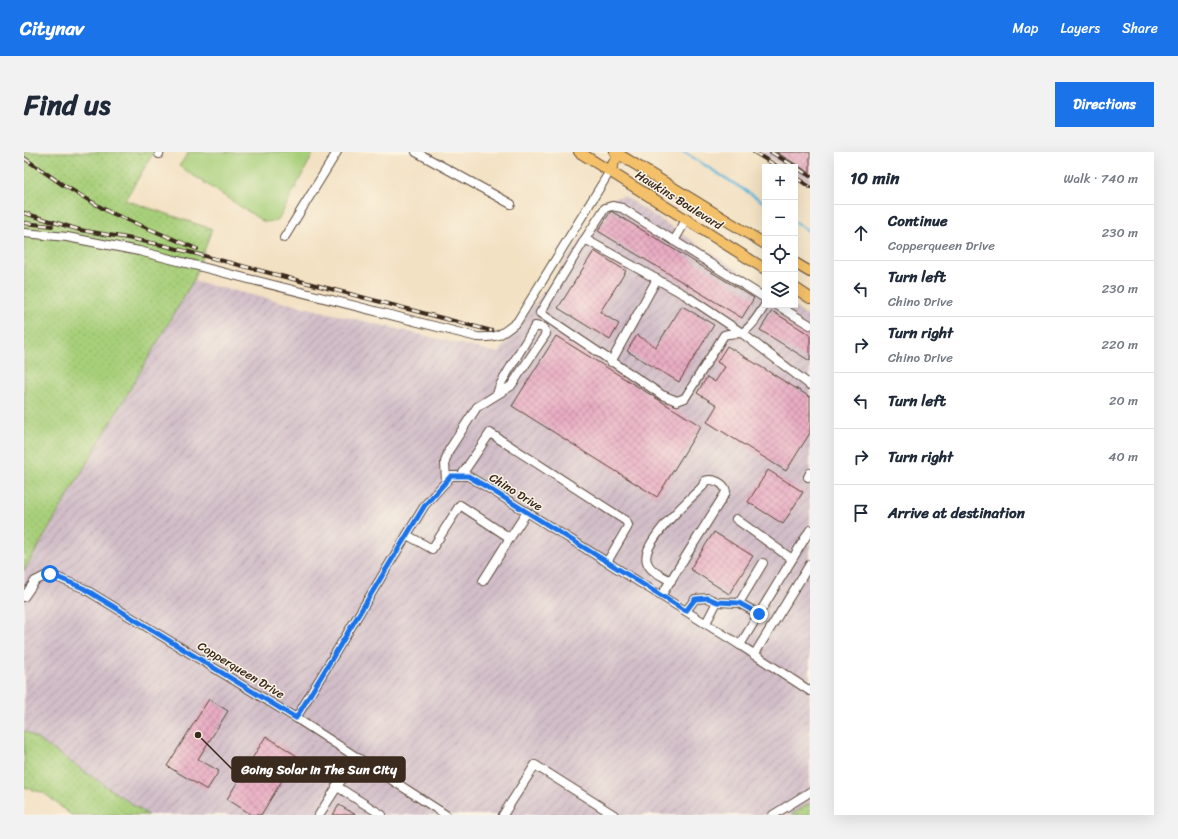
<!DOCTYPE html>
<html lang="en">
<head>
<meta charset="utf-8">
<style>
  body { margin:0; font-family:Sriracha,sans-serif; background:#f2f2f3; color:#1f2937 }
  .controls { position:absolute; right:12px; top:12px; display:grid; overflow:hidden; border-radius:0px; box-shadow:0 4px 16px #0002 }
  .controls button { width:36px; height:36px; display:grid; place-items:center; padding:0; border:0; border-bottom:1px solid #e0e1e3; background:#fff; color:#1f2937; font:20px sans-serif }
  .stop { position:absolute; width:12px; height:12px; margin:-9px; border:3px solid #1a73e8; border-radius:50%; background:#fff }
  .stop.end { background:#1a73e8; border-color:#fff; box-shadow:0 1px 4px #0008 }
  .list { margin:0; padding:0; list-style:none }
  h2 { display:flex; justify-content:space-between; align-items:center; height:52px; margin:0; padding:0 16px; font-size:17px }
  h2 small { font-size:13px; font-weight:400; color:#747a83 }
  .list li { display:grid; grid-template-columns:26px 1fr auto; gap:12px; align-items:center; box-sizing:border-box; height:56px; padding:0 16px; border-top:1px solid #e0e1e3 }
  .list b { display:block; font-size:15px; white-space:nowrap }
  .list p { margin:0; font-size:13px; white-space:nowrap; color:#747a83 }
  .list em { font-size:13px; font-style:normal; color:#747a83 }
  .icon { flex:none; width:22px; height:22px; fill:none; stroke:currentColor; stroke-width:2; stroke-linecap:round; stroke-linejoin:round }
  .map { position:relative; flex:none; width:786px; height:663px; overflow:hidden; border-radius:0px }
  header { display:flex; align-items:center; gap:24px; box-sizing:border-box; height:56px; padding:0 20px; background:#1a73e8; color:#fff }
  header strong { font-size:19px }
  nav { display:flex; gap:22px; margin-inline-start:auto; font-size:14px }
  .intro { display:flex; align-items:center; justify-content:space-between; box-sizing:border-box; height:96px; padding:0 24px }
  h1 { margin:0; font-size:28px }
  .button { padding:10px 18px; border-radius:0px; background:#1a73e8; color:#fff; font-size:14px; font-weight:700 }
  main { display:flex; gap:24px; padding:0 24px }
  aside { flex:1; background:#fff; border-radius:0px; box-shadow:0 4px 16px #0002 }
  .map>svg:first-child { display:block }
  .industrial { fill:url(#industrial-furrows) }
  .grass { fill:url(#grass-dots); stroke:#717c4c }
  .pitch { fill:#a7cf79; stroke:#717c4c }
  .lines { fill:none; stroke-linecap:round; stroke-linejoin:round }
  .stream { stroke:#5fb7dc; stroke-width:2.5 }
  .building { fill:url(#building-cross-hatch) }
  .minor-casing { stroke:#574537; stroke-width:10 }
  .major-casing { stroke:#574537; stroke-width:12 }
  .minor { stroke:#fff; stroke-width:8 }
  .major { stroke:#f4c16a; stroke-width:10 }
  .rail-casing { stroke:#3b2a1e; stroke-width:4 }
  .rail { stroke:#fcf5e5; stroke-width:2.5; stroke-dasharray:8; stroke-linecap:butt }
  .route { stroke:#1a73e8; stroke-width:5 }
  .labels { text-anchor:middle; stroke-width:3; stroke-linejoin:round; paint-order:stroke }
  .street-label { font-size:12px; fill:#3b2a1e; stroke:#fcf5e5 }
  .leader { fill:none; stroke:#3b2a1e; stroke-width:1.5 }
  .callout-dot { fill:#3b2a1e; stroke:#fcf5e5; stroke-width:1.5 }
  .callout { fill:#3b2a1e; stroke:#3b2a1e; stroke-width:1.5 }
  .callout-label { font-size:13px; text-anchor:middle; font-weight:bold; fill:#fff }
</style>
</head>
<body>
<header>
<strong>Citynav</strong>
<nav><a>Map</a><a>Layers</a><a>Share</a></nav>
</header>
<div class="intro"><h1>Find us</h1><a class="button">Directions</a></div>
<main>
<div class="map">
<svg width="786" height="663" viewBox="0 0 786 663">
  <defs>
    <pattern id="industrial-furrows" width="10" height="10" patternUnits="userSpaceOnUse"><rect width="10" height="10" fill="#d1bdc8"/><path d="M-1 1l2-2M0 10L10 0M9 11l2-2" fill="none" stroke="#ab9aa2"/></pattern>
    <pattern id="grass-dots" width="8" height="8" patternUnits="userSpaceOnUse"><rect width="8" height="8" fill="#a7cf79"/><path d="M2 2h.1M6 6h.1" fill="none" stroke="#91b268" stroke-width="1.8" stroke-linecap="round"/></pattern>
    <pattern id="building-cross-hatch" width="8" height="8" patternUnits="userSpaceOnUse"><rect width="8" height="8" fill="#e9acc3"/><path d="M0 0l8 8M0 8l8-8" fill="none" stroke="#be8c9e"/></pattern>
  </defs>
  <rect width="100%" height="100%" fill="#fcf5e5"/>
  <filter id="ink" filterUnits="userSpaceOnUse"><feTurbulence type="fractalNoise" baseFrequency=".025" numOctaves="2"/><feDisplacementMap in="SourceGraphic" scale="8" xChannelSelector="R" yChannelSelector="G"/><feConvolveMatrix kernelMatrix="1 2 1 2 8 2 1 2 1" color-interpolation-filters="sRGB"/></filter>
  <filter id="wash" filterUnits="userSpaceOnUse"><feTurbulence type="fractalNoise" baseFrequency=".012" numOctaves="4" result="noise"/><feDisplacementMap in="SourceGraphic" scale="16" xChannelSelector="R" yChannelSelector="G"/><feGaussianBlur stdDeviation="0.9" result="paint"/><feColorMatrix in="noise" values="0 0 0 0 0 0 0 0 0 0 0 0 0 0 0 0 0 1.4 0 .05"/><feComposite in="paint" operator="in"/></filter>
  <g filter="url(#wash)">
    <rect width="100%" height="100%" fill="#f3e1c3"/>
    <g class="industrial">
      <polygon points="736,0 786,0 786,30 771,21 771,15 761,15"/>
      <polygon points="600,44 741,136 741,153 767,153 786,166 786,651 767,663 124,663 0,578 0,419 169,129 475,201 586,47"/>
    </g>
    <g class="grass">
      <polygon points="0,0 130,0 101,48 188,77 169,129 0,419"/>
      <polygon points="0,578 124,663 47,663 20,641 0,635"/>
      <polygon points="786,651 786,663 767,663"/>
    </g>
    <polygon class="pitch" points="165,0 290,0 256,65 253,69 240,70 155,14"/>
    <g class="lines">
      <g class="stream">
        <polyline points="660,0 741,51"/>
        <polyline points="771,70 786,80"/>
      </g>
    </g>
    <g id="blocks">
      <g class="building">
        <polygon points="752,0 786,0 786,21"/>
        <polygon points="587,59 730,146 718,166 574,79"/>
        <polygon points="570,99 602,119 576,160 595,172 586,188 534,156"/>
        <polygon points="658,154 690,173 655,230 603,199 613,183 632,195"/>
        <polygon points="748,159 786,183 786,209 736,178"/>
        <polygon points="532,184 677,274 633,345 488,254"/>
        <polygon points="703,194 786,245 786,281 762,319 683,270 693,253 673,241 683,225 691,230 701,215 693,210"/>
        <polygon points="744,318 779,340 759,372 724,350"/>
        <polygon points="690,380 729,404 705,442 666,417"/>
        <polygon points="185,547 204,559 174,607 195,619 183,638 143,614"/>
        <polygon points="242,584 273,604 237,663 228,663 203,647"/>
        <polygon points="315,653 332,663 309,663"/>
      </g>
    </g>
  </g>
  <g filter="url(#ink)">
    <use href="#blocks" fill-opacity="0" stroke="#574537" stroke-width="1"/>
    <g class="lines">
      <defs>
        <g id="minor">
          <polyline points="392,0 487,52"/>
          <polyline points="135,2 136,0"/>
          <path d="M0 81 43 85 115 99 453 185C474 186 477 183 493 170L586 19"/>
          <polyline points="260,86 313,0"/>
          <polyline points="561,87 581,56 588,54 598,56 741,146"/>
          <polyline points="650,89 662,68"/>
          <path d="M741 153C736 161 726 179 716 181 710 182 706 181 700 183L661 246 653 249 638 243 516 161 561 87 661 143 718 181 719 182 786 233"/>
          <polyline points="753,153 786,173"/>
          <polyline points="587,210 633,127"/>
          <polyline points="437,324 466,281 602,369 604,373 603,376 583,410"/>
          <polyline points="784,325 786,321"/>
          <polyline points="422,330 421,310 425,298 453,255 487,234 522,182 520,176 511,174 476,233 473,242"/>
          <polyline points="712,367 768,407"/>
          <polyline points="383,383 408,397 436,353 486,386 503,360"/>
          <polyline points="459,429 486,386"/>
          <path d="M637 444 702 340C701 331 689 326 681 329L678 335C665 348 616 391 623 410 626 420 639 424 647 429"/>
          <polyline points="0,445 11,429 25,422 59,436 272,566 422,663"/>
          <polyline points="715,451 739,411"/>
          <polyline points="662,459 671,447 684,446 693,450 715,451 735,462"/>
          <polyline points="682,471 693,450"/>
          <polyline points="716,493 786,378"/>
          <polyline points="730,503 786,412"/>
          <polyline points="272,566 401,353 427,324 444,324 461,334 716,493 786,539"/>
          <polyline points="312,634 358,663"/>
          <polyline points="295,663 332,605"/>
          <polyline points="479,663 511,613 590,663"/>
          <polyline points="749,663 786,640"/>
        </g>
        <g id="major">
          <polyline points="555,0 741,117"/>
          <polyline points="591,0 741,92"/>
          <polyline points="586,19 594,2"/>
          <polyline points="771,111 786,120"/>
          <polyline points="771,136 786,146"/>
        </g>
      </defs>
      <use href="#minor" class="minor-casing"/>
      <use href="#major" class="major-casing"/>
      <use href="#minor" class="minor"/>
      <use href="#major" class="major"/>
      <defs>
        <g id="rail">
          <polyline points="730,0 754,15"/>
          <polyline points="747,0 786,24"/>
          <polyline points="0,6 39,33 85,60 173,97"/>
          <polyline points="771,25 786,35"/>
          <polyline points="0,61 56,78 103,86 138,93 468,179"/>
          <polyline points="0,71 28,74"/>
        </g>
      </defs>
      <use href="#rail" class="rail-casing"/>
      <use href="#rail" class="rail"/>
    </g>
  </g>
  <g class="lines" filter="url(#ink)">
    <polyline class="route" points="26,422 59,436 272,566 401,353 427,324 444,324 461,334 662,459 671,447 684,446 693,450 715,451 735,462"/>
  </g>
  <g class="labels">
    <g class="street-label">
      <text transform="translate(655 48) rotate(32)" y="4">Hawkins Boulevard</text>
      <text transform="translate(492 340) rotate(32)" y="4">Chino Drive</text>
      <text transform="translate(217 518) rotate(31)" y="4">Copperqueen Drive</text>
    </g>
  </g>
  <path class="leader" d="M174 583L208 617"/>
  <circle class="callout-dot" cx="174" cy="583" r="4"/>
  <rect class="callout" x="208" y="605" width="173" height="25" rx="4"/>
  <g class="callout-label">
    <text x="295" y="622">Going Solar in The Sun City</text>
  </g>
</svg>
<div class="controls">
<button>+</button>
<button>−</button>
<button><svg class="icon" aria-label="locate" viewBox="0 0 24 24"><circle cx="12" cy="12" r="6"/><path d="M12 2v4M12 18v4M2 12h4M18 12h4"/></svg></button>
<button><svg class="icon" aria-label="layers" viewBox="0 0 24 24"><path d="M12 4l9 5-9 5-9-5zM3 14l9 5 9-5"/></svg></button>
</div>
<div class="stop" style="left:26px;top:422px"></div>
<div class="stop end" style="left:735px;top:462px"></div>
</div>
<aside>
<h2>10 min<small>Walk · 740 m</small></h2>
<ul class="list">
<li><svg class="icon" aria-label="ahead" viewBox="0 0 24 24"><path d="M12 20V5M6 11l6-6 6 6"/></svg><div><b>Continue</b><p>Copperqueen Drive</p></div><em>230 m</em></li>
<li><svg class="icon" aria-label="left" viewBox="0 0 24 24"><path d="M17 20v-9H6M10 6l-5 5 5 5"/></svg><div><b>Turn left</b><p>Chino Drive</p></div><em>230 m</em></li>
<li><svg class="icon" aria-label="right" viewBox="0 0 24 24"><path d="M7 20v-9h11M14 6l5 5-5 5"/></svg><div><b>Turn right</b><p>Chino Drive</p></div><em>220 m</em></li>
<li><svg class="icon" aria-label="left" viewBox="0 0 24 24"><path d="M17 20v-9H6M10 6l-5 5 5 5"/></svg><div><b>Turn left</b></div><em>20 m</em></li>
<li><svg class="icon" aria-label="right" viewBox="0 0 24 24"><path d="M7 20v-9h11M14 6l5 5-5 5"/></svg><div><b>Turn right</b></div><em>40 m</em></li>
<li><svg class="icon" aria-label="arrive" viewBox="0 0 24 24"><path d="M6 21V4h12l-3 4 3 4H6"/></svg><div><b>Arrive at destination</b></div></li>
</ul>
</aside>
</main>
</body>
</html>
